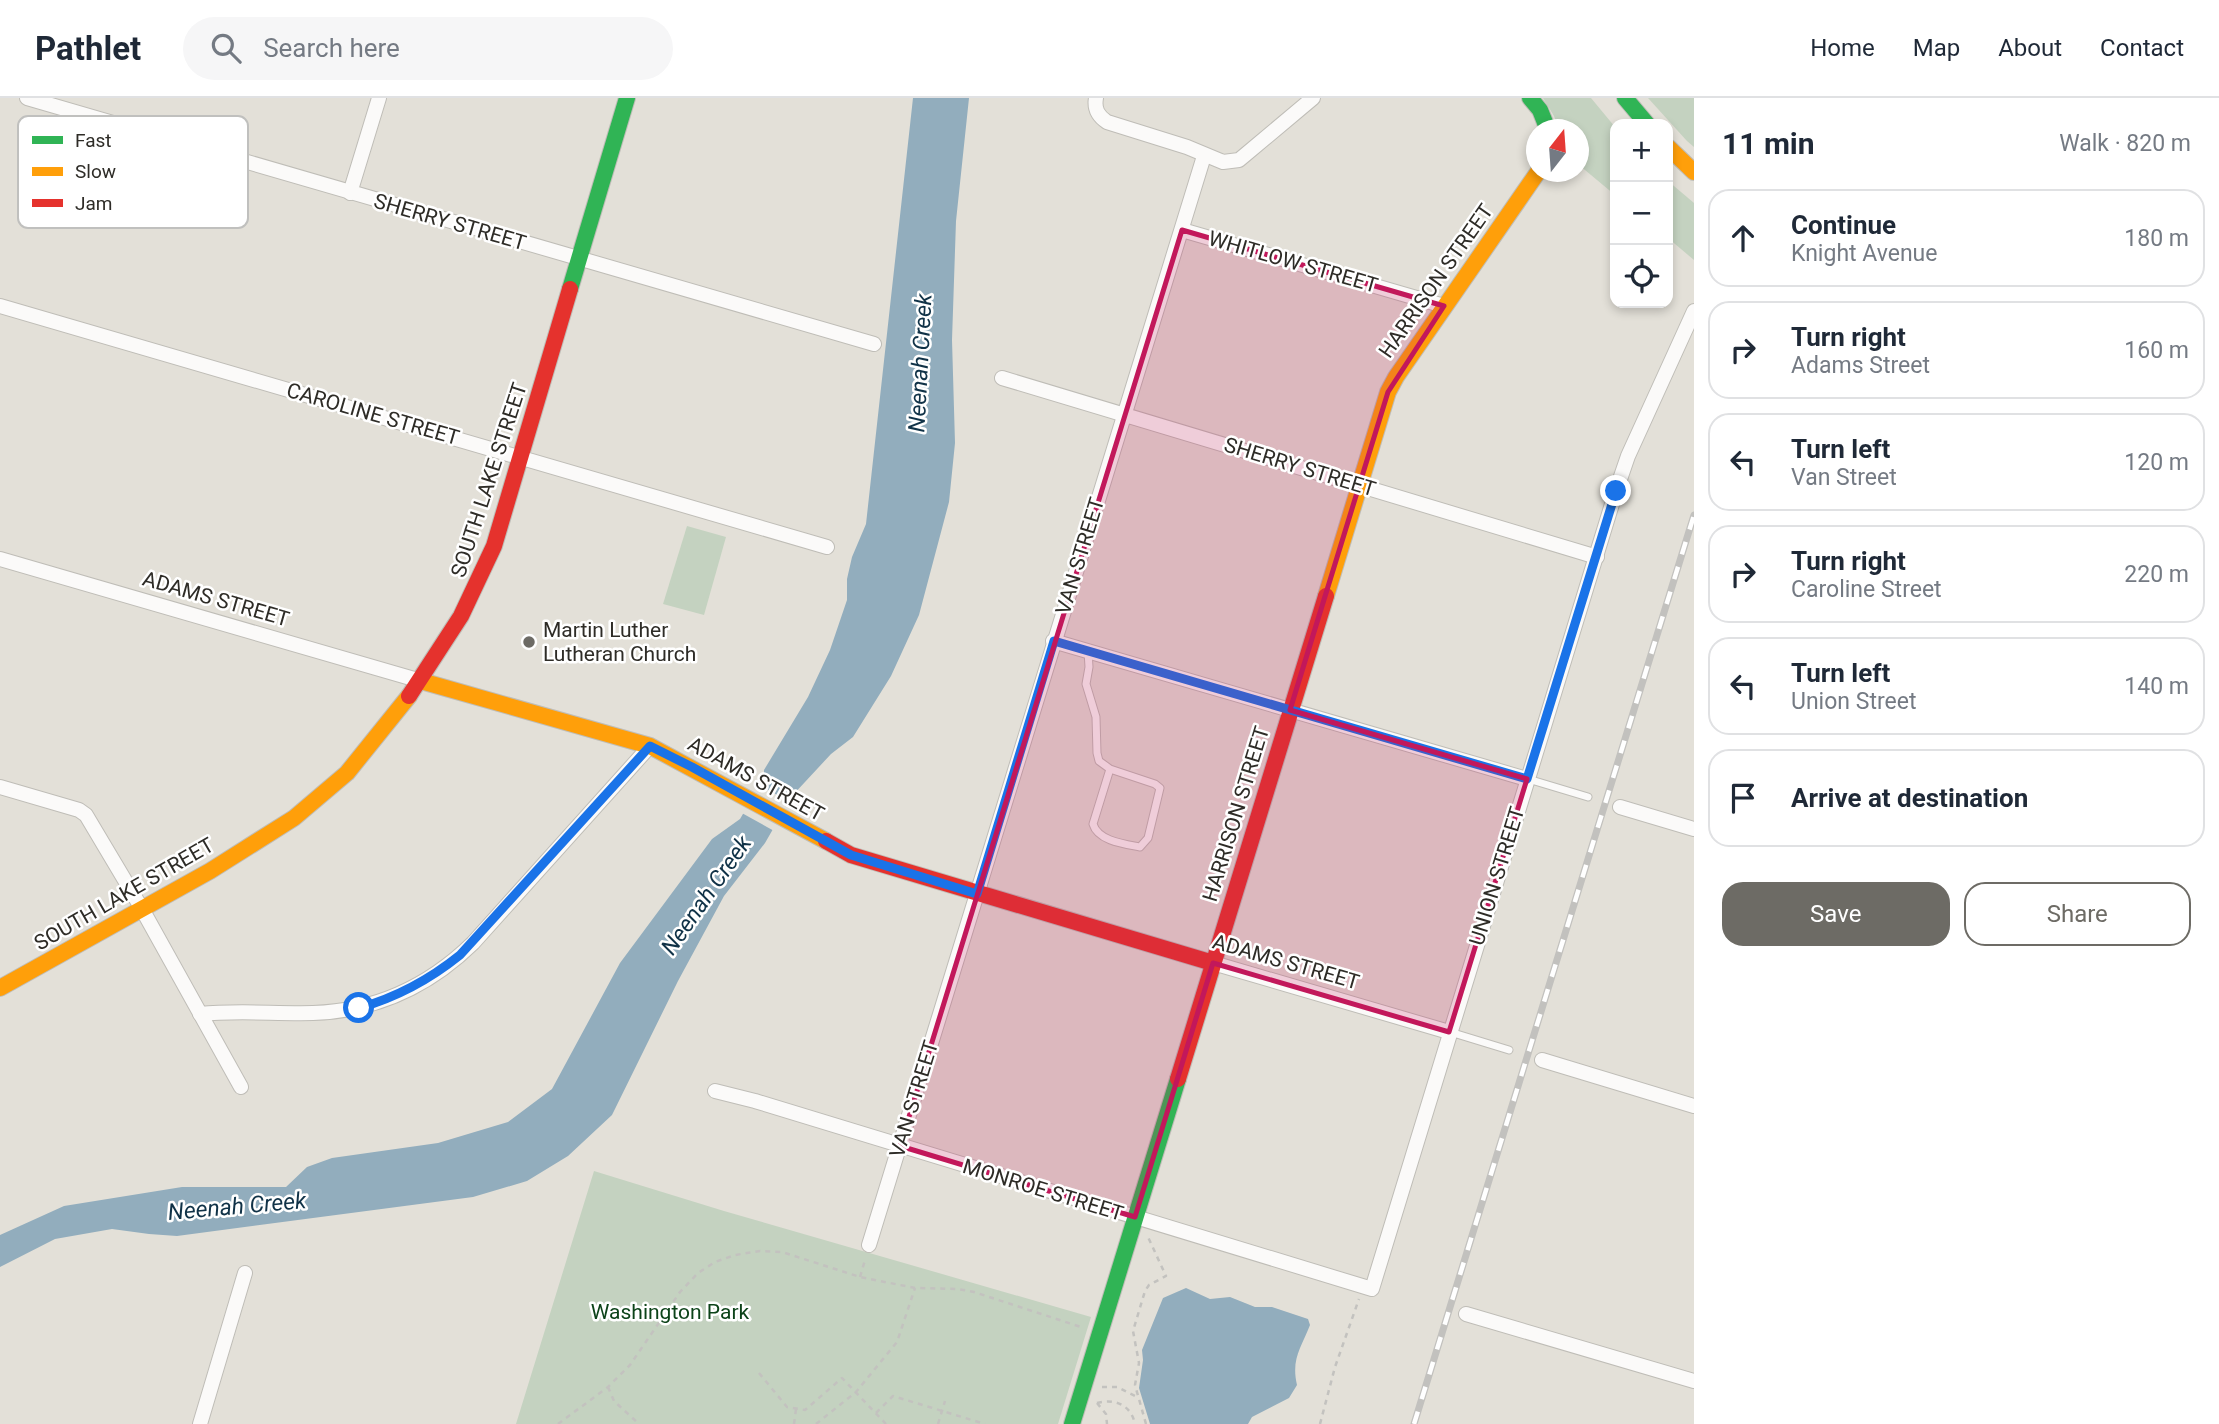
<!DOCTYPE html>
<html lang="en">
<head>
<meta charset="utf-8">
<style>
  body { margin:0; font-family:Roboto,sans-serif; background:#f6f6f7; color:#1f2937 }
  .controls { position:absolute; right:21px; top:21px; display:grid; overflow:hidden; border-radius:14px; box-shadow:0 4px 10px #0003 }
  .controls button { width:63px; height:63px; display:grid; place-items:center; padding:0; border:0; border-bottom:2px solid #e0e1e3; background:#fff; color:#1f2937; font:35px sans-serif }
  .compass { position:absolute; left:1526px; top:21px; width:63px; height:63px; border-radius:50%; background:#fff; box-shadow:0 4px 10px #0003; rotate:17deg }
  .stop { position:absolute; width:21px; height:21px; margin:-16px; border:5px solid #1a73e8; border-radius:50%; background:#fff }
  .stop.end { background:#1a73e8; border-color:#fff; box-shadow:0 2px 7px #0008 }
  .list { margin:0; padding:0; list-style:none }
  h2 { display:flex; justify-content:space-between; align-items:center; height:91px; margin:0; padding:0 28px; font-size:30px }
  h2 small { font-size:23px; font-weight:400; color:#747a83 }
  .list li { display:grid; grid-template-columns:46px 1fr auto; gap:21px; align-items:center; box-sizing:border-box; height:98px; margin:0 14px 14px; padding:0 14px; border:2px solid #e0e1e3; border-radius:21px }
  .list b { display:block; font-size:26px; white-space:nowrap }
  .list p { margin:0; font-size:23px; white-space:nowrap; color:#747a83 }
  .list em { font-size:23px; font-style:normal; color:#747a83 }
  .actions { display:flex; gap:14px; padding:21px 28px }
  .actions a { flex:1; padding:16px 0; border:2px solid #6d6b65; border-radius:21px; text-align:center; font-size:24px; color:#6d6b65 }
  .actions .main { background:#6d6b65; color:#fff }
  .icon { flex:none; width:38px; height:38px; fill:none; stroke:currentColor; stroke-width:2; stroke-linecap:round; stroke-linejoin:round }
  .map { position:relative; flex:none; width:1694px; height:1326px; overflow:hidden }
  header { display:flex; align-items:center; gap:42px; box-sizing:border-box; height:98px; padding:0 35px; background:#fff; border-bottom:2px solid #e0e1e3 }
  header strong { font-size:33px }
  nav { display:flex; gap:38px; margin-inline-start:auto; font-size:24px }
  .search { width:490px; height:63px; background:#f6f6f7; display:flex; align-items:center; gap:18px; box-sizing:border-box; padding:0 24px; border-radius:38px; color:#747a83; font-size:26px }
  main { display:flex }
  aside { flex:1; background:#fff }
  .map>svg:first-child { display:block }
  .green { fill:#c4d2c0 }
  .water { fill:#92adbd }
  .pier { fill:#e3e0d8 }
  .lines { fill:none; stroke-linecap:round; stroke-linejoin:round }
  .lane-casing { stroke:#bfbdb7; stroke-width:9 }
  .street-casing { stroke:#bfbdb7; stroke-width:16 }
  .fast-casing { stroke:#bfbdb7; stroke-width:18 }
  .slow-casing { stroke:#bfbdb7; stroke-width:18 }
  .jam-casing { stroke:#bfbdb7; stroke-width:18 }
  .path { stroke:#c3c2bf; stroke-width:2.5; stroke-dasharray:5 5; stroke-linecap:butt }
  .lane { stroke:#fbfaf9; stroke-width:7 }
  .street { stroke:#fbfaf9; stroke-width:14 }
  .fast { stroke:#30b455; stroke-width:16 }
  .slow { stroke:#ff9f0a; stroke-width:16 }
  .jam { stroke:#e5322d; stroke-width:16 }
  .rail-casing { stroke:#c2c1be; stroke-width:7 }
  .rail { stroke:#fff; stroke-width:4.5; stroke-dasharray:13; stroke-linecap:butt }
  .route { stroke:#1a73e8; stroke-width:9 }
  .marked { fill:#c2185b; fill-opacity:0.2; stroke:#c2185b; stroke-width:5; stroke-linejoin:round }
  .poi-dot { fill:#6d6b65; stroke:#fff; stroke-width:2.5 }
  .labels { text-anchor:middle; stroke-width:5; stroke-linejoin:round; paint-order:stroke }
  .street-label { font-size:21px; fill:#2e2c27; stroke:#fff }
  .poi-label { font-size:21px; fill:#2e2c27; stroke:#fff; text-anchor:start }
  .park-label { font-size:21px; fill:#0c4319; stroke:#fff }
  .water-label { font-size:23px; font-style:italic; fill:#103247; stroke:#fff }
  .key { fill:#fff; stroke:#c0c0be; stroke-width:2 }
  .key-label { font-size:19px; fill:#2e2c27 }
</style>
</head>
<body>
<header>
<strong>Pathlet</strong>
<div class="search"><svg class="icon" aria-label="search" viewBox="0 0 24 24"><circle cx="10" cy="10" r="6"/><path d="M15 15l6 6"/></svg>Search here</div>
<nav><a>Home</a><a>Map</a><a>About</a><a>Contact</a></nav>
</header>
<main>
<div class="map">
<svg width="1694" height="1326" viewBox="0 0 1694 1326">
  <rect width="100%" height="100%" fill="#e3e0d8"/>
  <g class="green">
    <polygon points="1543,0 1591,0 1615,29 1615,97 1579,67 1578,32 1559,31 1554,18"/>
    <polygon points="1648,0 1694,0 1694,49 1687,43"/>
    <polygon points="1668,83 1694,105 1694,162 1668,140"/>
    <polygon points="687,428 726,439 704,517 663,506"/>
    <polygon points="594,1073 724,1113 1091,1219 1058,1326 516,1326"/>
  </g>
  <g class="water">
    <polygon points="913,0 969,0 956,123 952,242 955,345 949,404 919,517 891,578 853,639 831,656 792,698 765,745 724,798 678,883 612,1017 568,1058 527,1083 473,1099 177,1138 149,1136 112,1131 55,1141 0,1169 0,1137 64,1108 182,1089 286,1089 307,1069 332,1060 438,1045 508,1024 552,991 620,865 712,741 740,721 764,680 764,672 808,599 830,552 847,502 847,481 852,459 866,426"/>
    <path d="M1186 1190 1210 1201 1230 1199 1255 1209H1272L1308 1221 1310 1227C1301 1250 1291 1261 1297 1287L1289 1300 1252 1319 1248 1326H1150L1139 1290 1143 1262 1142 1252 1163 1200Z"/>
  </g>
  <polygon class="pier" points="757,686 792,705 776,734 740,714"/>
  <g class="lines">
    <defs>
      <g id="lane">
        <path d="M1088 553 1089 569 1086 586 1096 619 1097 655 1099 663 1110 671 1093 726C1098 743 1124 746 1140 749L1148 740 1160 690 1155 686 1110 671"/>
        <polyline points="1528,681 1588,699"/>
        <polyline points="1450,934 1509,952"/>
      </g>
      <g id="street">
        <polyline points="27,0 874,246"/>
        <path d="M1096 0C1094 11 1098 18 1107 24L1187 49 1223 64 1239 62 1313 0"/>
        <polyline points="350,95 379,0"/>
        <polyline points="1182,132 1444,208"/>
        <polyline points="0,208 827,449"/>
        <polyline points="1002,280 1597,459"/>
        <polyline points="0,461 421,583"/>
        <polyline points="1053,543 1527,681"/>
        <polyline points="0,689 79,712 86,717 142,811 241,989"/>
        <polyline points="1620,709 1694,731"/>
        <polyline points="1213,865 1449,934"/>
        <path d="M200 916C238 912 275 916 313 915 375 913 429 888 473 845L650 648"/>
        <polyline points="1542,962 1694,1008"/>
        <polyline points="715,993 755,1003 1372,1191 1616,393 1628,358 1694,213"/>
        <polyline points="869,1147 1204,58"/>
        <polyline points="1466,1216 1694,1283"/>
        <polyline points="200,1326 245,1175"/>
      </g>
      <g id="fast">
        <polyline points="1530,0 1540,12 1548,32"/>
        <polyline points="1625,0 1647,26"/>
        <polyline points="570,191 627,0"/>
        <polyline points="1072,1326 1178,981"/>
      </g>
      <g id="slow">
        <polyline points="1668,49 1694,74"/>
        <polyline points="1326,498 1388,294 1396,279 1538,74"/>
        <polyline points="421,583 650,648 826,743"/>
        <polyline points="0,890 210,773 294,720 347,675 409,598"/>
      </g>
      <g id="jam">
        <polyline points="409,598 461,518 494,448 570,191"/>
        <polyline points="826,743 851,757 1213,865"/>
        <polyline points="1178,981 1326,498"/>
      </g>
    </defs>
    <use href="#lane" class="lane-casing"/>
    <use href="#street" class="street-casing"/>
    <use href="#fast" class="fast-casing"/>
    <use href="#slow" class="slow-casing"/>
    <use href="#jam" class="jam-casing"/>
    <g class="path">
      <polyline points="860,1179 865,1162"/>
      <polyline points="759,1275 787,1309 805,1312 842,1280 886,1326"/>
      <polyline points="608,1289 614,1303 639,1326"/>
      <polyline points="1102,1289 1117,1289 1135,1298"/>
      <path d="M1097 1305C1115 1300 1131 1307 1135 1326"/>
      <polyline points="1097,1305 1106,1316 1107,1326"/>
      <polyline points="876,1315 893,1298 985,1326"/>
      <polyline points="558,1326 608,1289 630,1267 680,1194 698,1175 715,1164 735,1157 760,1153 782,1154 860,1179 915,1190 958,1191 974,1194 1081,1229"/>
      <polyline points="794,1326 796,1311"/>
      <polyline points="816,1326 856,1294 897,1244 915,1190"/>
      <polyline points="938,1326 945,1303"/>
      <polyline points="1146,1326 1135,1287 1139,1265 1133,1233 1145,1193 1149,1187 1166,1178 1148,1139"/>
      <polyline points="1320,1326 1335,1269 1359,1201"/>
    </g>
    <use href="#lane" class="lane"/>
    <use href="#street" class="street"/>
    <use href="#fast" class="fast"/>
    <use href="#slow" class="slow"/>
    <use href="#jam" class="jam"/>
    <defs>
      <polyline id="rail" points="1414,1326 1694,417"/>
    </defs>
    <use href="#rail" class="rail-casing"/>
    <use href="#rail" class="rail"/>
  </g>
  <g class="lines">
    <path class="route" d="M359 910C398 899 429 882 460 857L650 648 692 669 851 757 977 796 1054 543 1527 681 1616 393"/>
  </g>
  <path class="marked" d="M1182 132 1444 208 1388 294 1290 612 1527 681 1449 934 1213 865 1135 1119 900 1048Z"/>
  <circle class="poi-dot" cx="529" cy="544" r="7"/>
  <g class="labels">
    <g class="street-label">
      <text transform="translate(450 124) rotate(16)" y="7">SHERRY STREET</text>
      <text transform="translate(1293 164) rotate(16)" y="7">WHITLOW STREET</text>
      <text transform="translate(1436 183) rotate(-55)" y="7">HARRISON STREET</text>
      <text transform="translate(373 316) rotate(16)" y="7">CAROLINE STREET</text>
      <text transform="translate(1300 369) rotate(17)" y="7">SHERRY STREET</text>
      <text transform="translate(489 382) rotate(-72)" y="7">SOUTH LAKE STREET</text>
      <text transform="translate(1080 458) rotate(-73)" y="7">VAN STREET</text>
      <text transform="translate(216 501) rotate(16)" y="7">ADAMS STREET</text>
      <text transform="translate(756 681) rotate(29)" y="7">ADAMS STREET</text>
      <text transform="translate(1236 716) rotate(-73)" y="7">HARRISON STREET</text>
      <text transform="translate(1497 778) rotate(-73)" y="7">UNION STREET</text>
      <text transform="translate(124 796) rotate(-30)" y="7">SOUTH LAKE STREET</text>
      <text transform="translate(1286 864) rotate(16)" y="7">ADAMS STREET</text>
      <text transform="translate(914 1001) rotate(-73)" y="7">VAN STREET</text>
      <text transform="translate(1043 1092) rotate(17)" y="7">MONROE STREET</text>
    </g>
    <g class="poi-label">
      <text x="543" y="539">Martin Luther<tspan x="543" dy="24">Lutheran Church</tspan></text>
    </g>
    <g class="park-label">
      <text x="670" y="1221">Washington Park</text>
    </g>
    <g class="water-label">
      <text transform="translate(920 265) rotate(-87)" y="8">Neenah Creek</text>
      <text transform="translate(706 797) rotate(-55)" y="8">Neenah Creek</text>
      <text transform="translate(237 1108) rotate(-5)" y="8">Neenah Creek</text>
    </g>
  </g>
  <rect x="18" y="18" width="230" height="112" rx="10" class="key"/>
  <rect x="32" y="38" width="31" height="8" fill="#30b455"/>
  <rect x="32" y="69" width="31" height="9" fill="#ff9f0a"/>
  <rect x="32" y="101" width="31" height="8" fill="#e5322d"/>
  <g class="key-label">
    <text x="75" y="49">Fast</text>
    <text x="75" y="80">Slow</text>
    <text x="75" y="112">Jam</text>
  </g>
</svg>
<div class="controls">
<button>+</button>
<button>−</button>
<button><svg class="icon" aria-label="locate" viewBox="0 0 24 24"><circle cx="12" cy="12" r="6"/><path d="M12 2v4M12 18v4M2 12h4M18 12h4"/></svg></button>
</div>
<svg class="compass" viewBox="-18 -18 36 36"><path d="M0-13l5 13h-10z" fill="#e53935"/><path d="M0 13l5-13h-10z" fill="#747a83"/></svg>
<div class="stop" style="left:359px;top:910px"></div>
<div class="stop end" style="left:1616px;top:393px"></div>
</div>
<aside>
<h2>11 min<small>Walk · 820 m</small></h2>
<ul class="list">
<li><svg class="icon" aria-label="ahead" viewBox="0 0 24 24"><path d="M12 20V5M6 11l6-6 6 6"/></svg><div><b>Continue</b><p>Knight Avenue</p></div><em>180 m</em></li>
<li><svg class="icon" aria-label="right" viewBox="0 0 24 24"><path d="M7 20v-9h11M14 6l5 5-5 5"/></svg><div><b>Turn right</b><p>Adams Street</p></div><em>160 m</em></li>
<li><svg class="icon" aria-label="left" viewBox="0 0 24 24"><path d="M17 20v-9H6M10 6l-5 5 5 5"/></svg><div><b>Turn left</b><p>Van Street</p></div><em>120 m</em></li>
<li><svg class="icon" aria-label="right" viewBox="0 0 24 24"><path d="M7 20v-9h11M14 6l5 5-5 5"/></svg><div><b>Turn right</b><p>Caroline Street</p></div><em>220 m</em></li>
<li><svg class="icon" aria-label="left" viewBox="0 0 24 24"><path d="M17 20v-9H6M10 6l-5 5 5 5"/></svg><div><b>Turn left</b><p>Union Street</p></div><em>140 m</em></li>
<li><svg class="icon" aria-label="arrive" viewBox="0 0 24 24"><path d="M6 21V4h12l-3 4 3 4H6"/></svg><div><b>Arrive at destination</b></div></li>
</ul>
<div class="actions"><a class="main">Save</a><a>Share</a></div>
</aside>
</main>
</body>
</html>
